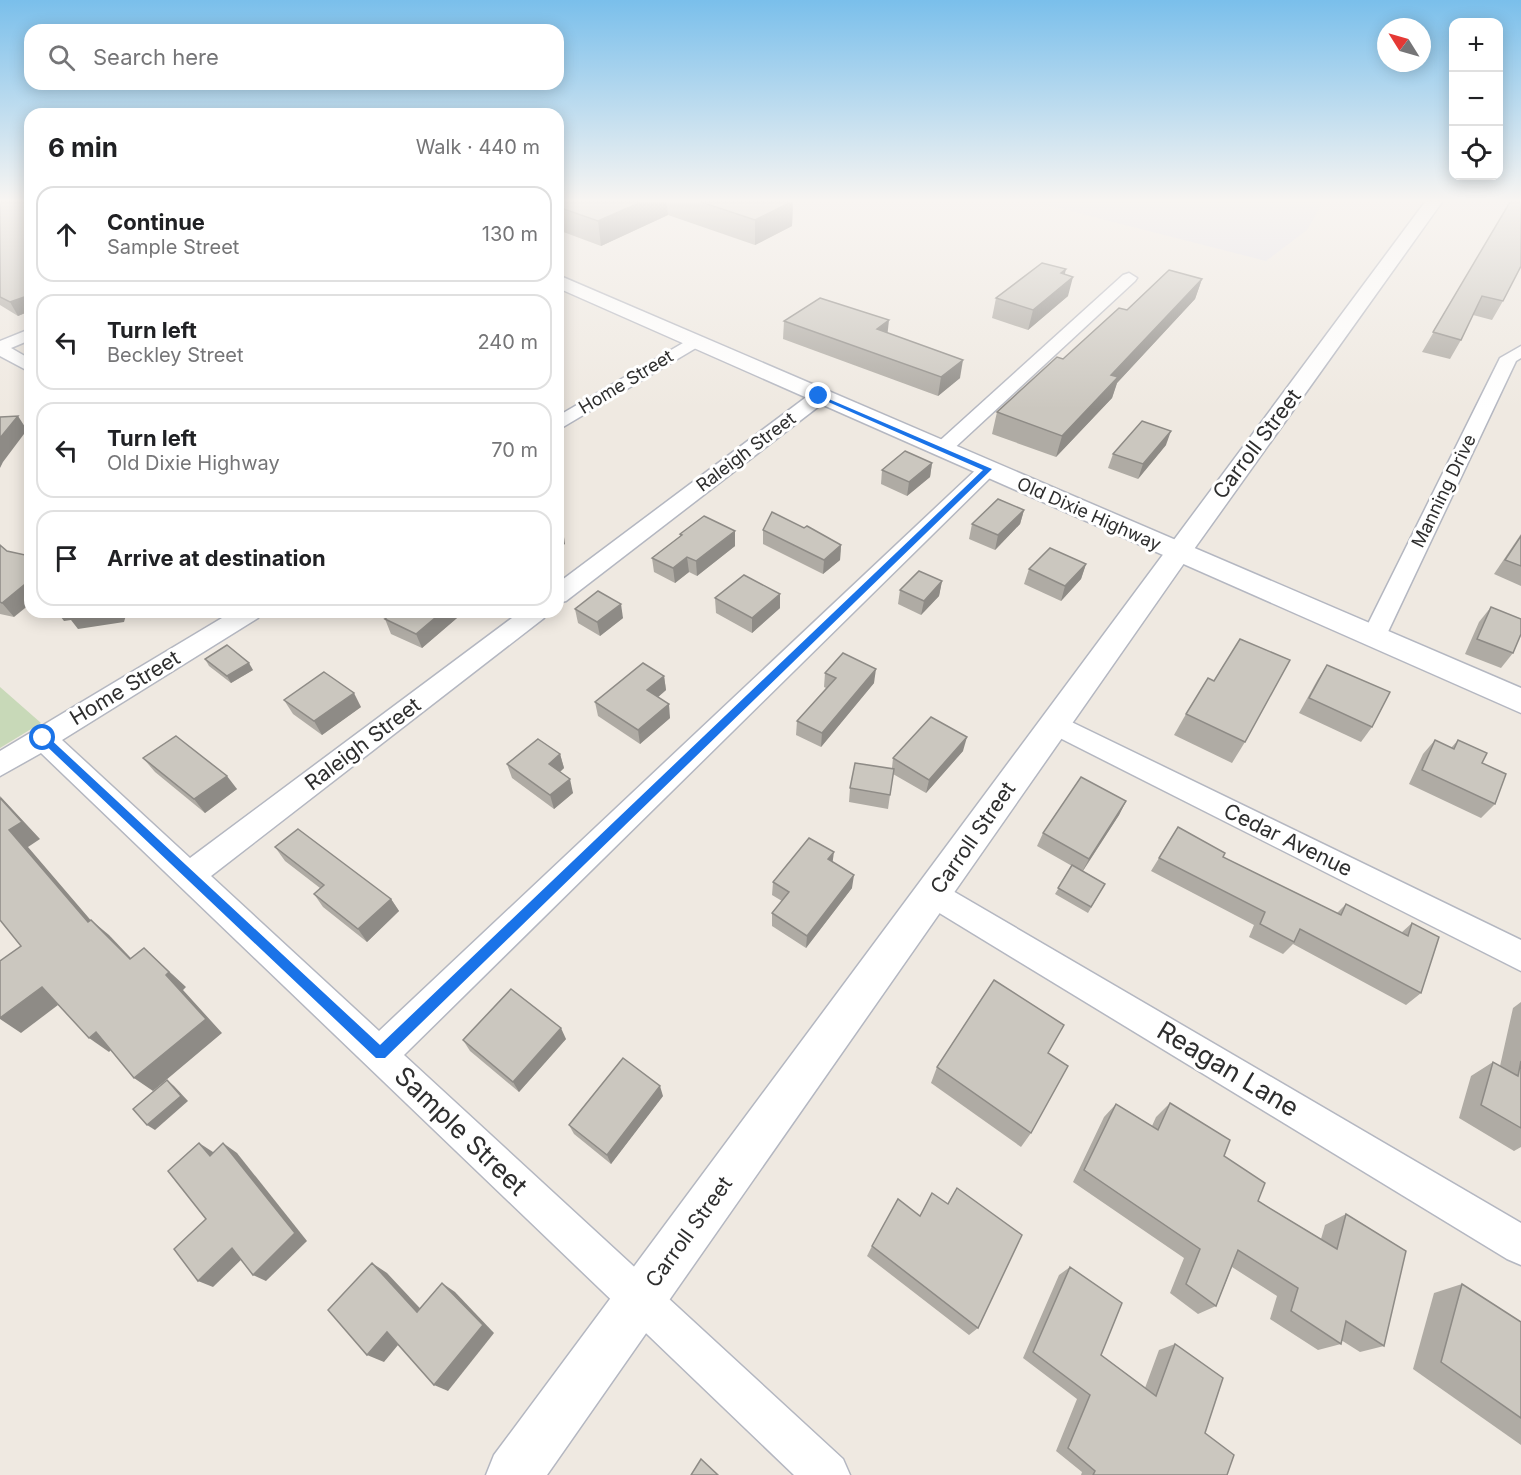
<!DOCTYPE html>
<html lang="en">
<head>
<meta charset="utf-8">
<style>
  body { margin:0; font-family:Inter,sans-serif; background:#f6f6f6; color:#202124 }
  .controls { position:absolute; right:18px; top:18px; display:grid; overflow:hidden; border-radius:12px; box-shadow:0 3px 15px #0003 }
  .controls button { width:54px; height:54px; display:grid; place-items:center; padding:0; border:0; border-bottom:2px solid #e0e0e0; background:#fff; color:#202124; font:30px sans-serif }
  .compass { position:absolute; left:1377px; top:18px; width:54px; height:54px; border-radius:50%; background:#fff; box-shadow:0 3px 15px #0003; rotate:307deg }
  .stop { position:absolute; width:18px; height:18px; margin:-14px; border:4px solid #1a73e8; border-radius:50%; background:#fff }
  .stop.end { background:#1a73e8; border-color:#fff; box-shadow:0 2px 6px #0008 }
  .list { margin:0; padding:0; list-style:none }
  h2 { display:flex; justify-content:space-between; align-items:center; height:78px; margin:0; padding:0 24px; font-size:26px }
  h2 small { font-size:20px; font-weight:400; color:#757577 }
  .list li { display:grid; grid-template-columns:39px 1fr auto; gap:18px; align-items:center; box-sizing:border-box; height:96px; margin:0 12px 12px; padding:0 12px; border:2px solid #e0e0e0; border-radius:18px }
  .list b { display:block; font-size:22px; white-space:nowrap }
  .list p { margin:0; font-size:20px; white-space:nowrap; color:#757577 }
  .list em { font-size:20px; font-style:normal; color:#757577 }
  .icon { flex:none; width:33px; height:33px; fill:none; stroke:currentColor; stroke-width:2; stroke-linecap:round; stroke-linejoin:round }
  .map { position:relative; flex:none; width:1521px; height:1475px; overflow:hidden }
  .search { position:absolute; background:#fff; box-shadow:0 3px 15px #0003; left:24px; top:24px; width:540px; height:66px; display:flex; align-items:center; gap:15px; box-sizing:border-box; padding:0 21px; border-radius:18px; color:#757577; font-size:22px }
  .panel { position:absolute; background:#fff; box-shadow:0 3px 15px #0003; left:24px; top:108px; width:540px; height:510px; border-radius:18px }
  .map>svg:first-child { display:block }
  .industrial { fill:#e3e1e8 }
  .cemetery { fill:#c8d9b8 }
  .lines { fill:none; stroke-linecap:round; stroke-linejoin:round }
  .minor-casing { stroke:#b4b7c1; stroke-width:3 }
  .tertiary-casing { stroke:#b4b7c1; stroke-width:3 }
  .secondary-casing { stroke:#b4b7c1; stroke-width:3 }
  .minor { fill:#fff; fill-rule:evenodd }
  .tertiary { fill:#fff; fill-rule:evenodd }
  .secondary { fill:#fff; fill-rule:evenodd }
  .wall { fill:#afaba4 }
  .shaded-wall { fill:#8e8b86 }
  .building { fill:#cbc7bf; stroke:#8e8b86; stroke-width:1.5 }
  .route { fill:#1a73e8 }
  .labels { text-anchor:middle; stroke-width:6; stroke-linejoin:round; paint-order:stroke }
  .far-street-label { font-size:18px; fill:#2e2e2e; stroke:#fff }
  .street-label { font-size:21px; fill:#2e2e2e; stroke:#fff }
  .near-street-label { font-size:26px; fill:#2e2e2e; stroke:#fff }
</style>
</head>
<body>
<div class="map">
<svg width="1521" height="1475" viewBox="0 0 1521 1475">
  <rect width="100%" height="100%" fill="#efe9e1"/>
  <polygon class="industrial" points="1035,202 1323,202 1307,230 1266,261"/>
  <polygon class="cemetery" points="0,687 41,723 0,748"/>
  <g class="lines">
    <defs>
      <g id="minor">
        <polygon points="1129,273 1137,278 1135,281 949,453 935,453 932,449 935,445 1123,275"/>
        <polygon points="30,329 30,340 11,348 30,359 30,372 0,356 0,341"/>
        <polygon points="695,336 701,337 704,341 701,345 558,430 558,416"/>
        <polygon points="1521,346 1521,358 1516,361 1386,636 1383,642 1374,645 1365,642 1362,636 1500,358"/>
        <polygon points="820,390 827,392 829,396 827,400 566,601 558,603 558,583 813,392"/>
        <polygon points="988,463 995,465 998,469 995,473 404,1055 843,1459 850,1475 794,1475 41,753 0,776 0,751 232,612 262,612 258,618 62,740 190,858 520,612 548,612 544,618 211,876 379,1031 981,465"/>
        <polygon points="1055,714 1521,940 1521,971 1046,731 1042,724 1046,717"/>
        <polygon points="934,880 1521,1223 1521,1265 1507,1259 923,903 919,893 923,883"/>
      </g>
      <polygon id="tertiary" points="558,275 1521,688 1521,713 558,288"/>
      <polygon id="secondary" points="1425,202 1442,202 1187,559 547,1475 486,1475 494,1455"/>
    </defs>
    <use href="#minor" class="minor-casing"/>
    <use href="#tertiary" class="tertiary-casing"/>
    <use href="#secondary" class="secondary-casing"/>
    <use href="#minor" class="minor"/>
    <use href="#tertiary" class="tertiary"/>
    <use href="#secondary" class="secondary"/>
  </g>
  <g class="wall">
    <polygon points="0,202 30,203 30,311 18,316 0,305"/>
    <polygon points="558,202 793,202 792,226 755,245 668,215 601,246 558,230"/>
    <polygon points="1510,202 1503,301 1492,320 1473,315 1461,340 1450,359 1422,352"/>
    <polygon points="1064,274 1068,296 1028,330 992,318 996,298"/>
    <polygon points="1202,279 1195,299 1117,383 1112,398 1056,457 992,434 997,412 1127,310"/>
    <polygon points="784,321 888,333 960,378 938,396 783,339"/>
    <polygon points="1166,445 1138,479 1108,468 1113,454"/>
    <polygon points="932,463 930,477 907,496 881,484 882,470"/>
    <polygon points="1024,510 1020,524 995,550 969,539 972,524"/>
    <polygon points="804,528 841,545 840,560 823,574 763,544 763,530"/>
    <polygon points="680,534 735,546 697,576 689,572 675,583 654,572 652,558 680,537"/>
    <polygon points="1521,534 1521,586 1494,574"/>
    <polygon points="0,545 14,617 0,614"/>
    <polygon points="1086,564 1081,579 1061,601 1024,584 1029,569"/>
    <polygon points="942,581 939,596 921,615 898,604 900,590"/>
    <polygon points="715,598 780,608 752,633 716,613"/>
    <polygon points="1491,607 1513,653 1501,668 1465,654 1479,622"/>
    <polygon points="575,609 623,618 600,636 578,623"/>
    <polygon points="370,612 464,612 422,648 391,634 385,619"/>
    <polygon points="205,659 253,670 231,683 209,666"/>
    <polygon points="1327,665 1372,727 1361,742 1299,713 1318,679"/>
    <polygon points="825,673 874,683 821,747 796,735 797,721 826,688 824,687"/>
    <polygon points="664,676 666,690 658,697 670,718 640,744 598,716 595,702"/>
    <polygon points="284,700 361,707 322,735 293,714"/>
    <polygon points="1186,714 1245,742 1232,763 1174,735"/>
    <polygon points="1435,740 1451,748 1458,740 1482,763 1495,804 1481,818 1409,784 1423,754"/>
    <polygon points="963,751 926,793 893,774 888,809 849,802 850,788 892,768 893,758"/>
    <polygon points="560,754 564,768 560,772 573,793 554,809 512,778 507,764"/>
    <polygon points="143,758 237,789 205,813 155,772"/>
    <polygon points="1126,801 1119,815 1083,871 1105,884 1088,913 1055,894 1072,866 1037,846 1043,833"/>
    <polygon points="1178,827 1223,857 1337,913 1346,904 1401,933 1412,923 1421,993 1406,1005 1293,944 1283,954 1249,937 1254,925 1151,871"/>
    <polygon points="275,847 391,899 399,911 367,942 323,907 314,894 320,888 285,861"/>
    <polygon points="833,862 852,888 806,948 772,926 772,913 782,901 772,895 773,882"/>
    <polygon points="1521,1002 1521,1147 1514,1151 1459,1118 1471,1076 1493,1062 1500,1066 1513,1008"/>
    <polygon points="566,1039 519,1092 470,1051 463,1040"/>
    <polygon points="1048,1053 1031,1133 1021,1147 931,1083 937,1067"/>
    <polygon points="663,1096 611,1164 574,1134 569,1125"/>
    <polygon points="1170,1103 1224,1156 1258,1201 1321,1239 1325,1225 1346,1214 1384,1346 1360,1352 1341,1340 1341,1344 1318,1350 1270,1319 1277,1296 1232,1267 1216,1306 1198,1314 1170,1293 1184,1258 1073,1182 1104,1117 1116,1104 1152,1126 1156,1117"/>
    <polygon points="957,1188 978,1328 969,1335 867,1256 872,1246 920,1216 947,1204"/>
    <polygon points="1070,1267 1101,1355 1145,1388 1159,1350 1175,1344 1205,1433 1227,1475 1081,1475 1082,1472 1056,1451 1077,1399 1023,1358 1059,1275"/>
    <polygon points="1462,1284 1521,1322 1521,1445 1413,1369 1434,1293"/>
  </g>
  <g class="shaded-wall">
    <polygon points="641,202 667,202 668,215 601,246 598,221"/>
    <polygon points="791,202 793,202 792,226 755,245 755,220"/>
    <polygon points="1066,269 1062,286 1073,277 1068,296 1028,330 1033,310 1061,273"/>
    <polygon points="1202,279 1195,299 1117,383 1112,398 1056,457 1062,436 1111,375"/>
    <polygon points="30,295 30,311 18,316 10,302"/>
    <polygon points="889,320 887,338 877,329"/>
    <polygon points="963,360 960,378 938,396 941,377"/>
    <polygon points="18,416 27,430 3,462 0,468 0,438"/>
    <polygon points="1171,431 1166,445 1138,479 1143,464"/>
    <polygon points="932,463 930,477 907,496 909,482"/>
    <polygon points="1024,510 1020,524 995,550 998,535"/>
    <polygon points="562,523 565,544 558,549 558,526"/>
    <polygon points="735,531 735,546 697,576 696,561"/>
    <polygon points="841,545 840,560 823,574 824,560"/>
    <polygon points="687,557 689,572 675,583 673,568"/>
    <polygon points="1086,564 1081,579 1061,601 1065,586"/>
    <polygon points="30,580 30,604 14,617 2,603"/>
    <polygon points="942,581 939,596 921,615 924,601"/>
    <polygon points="780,594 780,608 752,633 752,618"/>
    <polygon points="621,604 623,618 600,636 597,622"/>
    <polygon points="57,612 127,612 124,622 78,629 71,620 64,621"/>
    <polygon points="442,612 464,612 422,648 416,634"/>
    <polygon points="249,663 253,670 231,683 227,676"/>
    <polygon points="876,669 874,683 821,747 822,733"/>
    <polygon points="664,676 666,690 649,705 647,690"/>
    <polygon points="354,693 361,707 322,735 314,721"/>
    <polygon points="669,704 670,718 640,744 638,730"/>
    <polygon points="967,737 963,751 926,793 929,780"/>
    <polygon points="560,754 564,768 553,778 549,764"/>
    <polygon points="227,776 237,789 205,813 194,799"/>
    <polygon points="570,779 573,793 554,809 550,795"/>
    <polygon points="0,796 40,839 28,847 106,938 88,922 9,830"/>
    <polygon points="1126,801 1119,815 1082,872 1089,859"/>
    <polygon points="834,852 832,866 828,859"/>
    <polygon points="854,875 852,888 806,948 807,936"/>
    <polygon points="391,899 399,911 367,942 358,929"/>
    <polygon points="91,920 109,935 147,975 130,959"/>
    <polygon points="144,948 186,987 183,990 222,1033 153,1091 134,1078 166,975"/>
    <polygon points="42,987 62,1002 21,1033 0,1019 0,1018"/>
    <polygon points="561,1028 566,1039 519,1092 513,1082"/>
    <polygon points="96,1032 115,1046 109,1052 89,1038"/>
    <polygon points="167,1080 174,1086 188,1101 155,1130 147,1125"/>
    <polygon points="660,1086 663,1096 611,1164 607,1155"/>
    <polygon points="199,1143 213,1152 224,1165 210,1156"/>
    <polygon points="223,1143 237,1153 307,1241 266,1281 253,1275"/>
    <polygon points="232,1248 246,1255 213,1287 198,1281"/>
    <polygon points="372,1263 387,1273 431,1320 417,1312"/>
    <polygon points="442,1283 455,1292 494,1333 448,1391 434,1385"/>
    <polygon points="387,1332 403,1339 384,1362 367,1355"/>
  </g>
  <g class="building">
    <polygon points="0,202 28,202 30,203 30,295 10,302 0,297"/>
    <polygon points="558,202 641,202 598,221 558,207"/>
    <polygon points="701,202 791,202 755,220"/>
    <polygon points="1510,202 1521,202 1521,266 1503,301 1482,296 1461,340 1433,332"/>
    <polygon points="1042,263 1066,269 1061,273 1073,277 1033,310 996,298"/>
    <polygon points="1169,270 1202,279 1111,375 1118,377 1062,436 997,412 1057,357 1063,359 1119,308 1127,310"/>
    <polygon points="820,298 889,320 877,329 963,360 941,377 784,321"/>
    <polygon points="18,416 0,438 0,417"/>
    <polygon points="1142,421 1171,431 1143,464 1113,454"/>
    <polygon points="905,451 932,463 909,482 882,470"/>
    <polygon points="998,499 1024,510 998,535 972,524"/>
    <polygon points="772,512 804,528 807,526 841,545 824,560 763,530"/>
    <polygon points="704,516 735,531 696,561 687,557 673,568 652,558 682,535 680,534"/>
    <polygon points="558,527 562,530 558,533"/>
    <polygon points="1521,536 1521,566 1505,560"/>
    <polygon points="0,545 7,551 30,556 30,580 2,603 0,602"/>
    <polygon points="1050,548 1086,564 1065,586 1029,569"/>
    <polygon points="919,571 942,581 924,601 900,590"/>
    <polygon points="744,575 780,594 752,618 715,598"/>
    <polygon points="598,591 621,604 597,622 575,609"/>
    <polygon points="1491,607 1521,619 1521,634 1513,653 1477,639"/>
    <polygon points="393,612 442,612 416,634 385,619"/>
    <polygon points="1240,639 1290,660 1245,742 1186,714 1208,678 1214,681"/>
    <polygon points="227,645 249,663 227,676 205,659"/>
    <polygon points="843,653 876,669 822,733 797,721 836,678 825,673"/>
    <polygon points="643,663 664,676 647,690 669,704 638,730 595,702"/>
    <polygon points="1327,665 1390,692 1372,727 1309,698"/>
    <polygon points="324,672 354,693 314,721 284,700"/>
    <polygon points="931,717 967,737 929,780 893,758"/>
    <polygon points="176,736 227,776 194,799 143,758"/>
    <polygon points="538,739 560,754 549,764 570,779 550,795 507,764"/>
    <polygon points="1435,740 1454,749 1458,740 1487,753 1482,763 1506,774 1495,804 1422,770"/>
    <polygon points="855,763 894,769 890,795 850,788"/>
    <polygon points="1081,777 1126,801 1089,859 1043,833"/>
    <polygon points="0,798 22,822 9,830 88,922 91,920 130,959 144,948 169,972 166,975 206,1019 134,1078 96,1032 89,1038 42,987 0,1018 0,961 21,946 0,920"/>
    <polygon points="1178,827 1225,853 1223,857 1341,915 1346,904 1408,936 1412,923 1439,937 1421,993 1300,929 1294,942 1260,924 1265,912 1159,858"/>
    <polygon points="298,829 391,899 358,929 314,894 324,885 275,847"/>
    <polygon points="809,838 834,852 828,859 854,875 807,936 772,913 789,892 773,882"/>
    <polygon points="1072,865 1105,884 1091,907 1058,888"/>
    <polygon points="994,980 1064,1025 1048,1053 1068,1066 1031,1133 937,1067"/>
    <polygon points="511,989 561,1028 513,1082 463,1040"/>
    <polygon points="623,1058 660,1086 607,1155 569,1125"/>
    <polygon points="1521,1061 1521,1128 1481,1105 1493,1062 1518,1076"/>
    <polygon points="167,1080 181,1096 147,1125 133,1109"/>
    <polygon points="1170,1103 1230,1140 1224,1156 1265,1183 1258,1201 1337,1249 1346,1214 1406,1251 1384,1346 1346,1321 1341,1344 1291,1311 1298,1288 1238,1250 1216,1306 1186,1284 1200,1249 1084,1170 1116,1104 1158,1130"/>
    <polygon points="199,1143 210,1156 223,1143 295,1233 253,1275 232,1248 198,1281 174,1249 206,1219 168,1171"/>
    <polygon points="957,1188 1022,1235 978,1328 872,1246 898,1199 920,1216 932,1193 948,1204"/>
    <polygon points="372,1263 417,1312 442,1283 483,1325 434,1385 387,1332 367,1355 328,1310"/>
    <polygon points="1070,1267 1122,1303 1101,1355 1156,1396 1175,1344 1223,1378 1205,1433 1234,1455 1227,1475 1093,1475 1095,1471 1068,1448 1090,1395 1033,1352"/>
    <polygon points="1462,1284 1521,1322 1521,1418 1441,1362"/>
    <polygon points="701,1459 718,1475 691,1475"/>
  </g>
  <linearGradient id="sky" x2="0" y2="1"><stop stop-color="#7abfeb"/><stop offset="0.49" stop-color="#f8f5f2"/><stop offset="1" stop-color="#f8f5f2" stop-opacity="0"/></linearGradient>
  <rect width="1521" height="409" fill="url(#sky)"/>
  <polygon class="route" points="817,394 992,469 385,1058 376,1058 38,738 47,736 380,1045 983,470 817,397"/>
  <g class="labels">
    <g class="far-street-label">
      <text transform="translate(626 382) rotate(-31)" y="6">Home Street</text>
      <text transform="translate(746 452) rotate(-37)" y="6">Raleigh Street</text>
      <text transform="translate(1444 491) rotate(-64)" y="6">Manning Drive</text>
      <text transform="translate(1089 514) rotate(24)" y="6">Old Dixie Highway</text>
    </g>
    <g class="street-label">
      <text transform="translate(1257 444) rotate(-53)" y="7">Carroll Street</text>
      <text transform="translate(125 688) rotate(-31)" y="7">Home Street</text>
      <text transform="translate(363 744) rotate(-37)" y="7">Raleigh Street</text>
      <text transform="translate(973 838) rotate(-55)" y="7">Carroll Street</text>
      <text transform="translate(1288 840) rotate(26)" y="7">Cedar Avenue</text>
      <text transform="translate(689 1232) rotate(-54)" y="7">Carroll Street</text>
    </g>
    <g class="near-street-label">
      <text transform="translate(1228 1069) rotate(31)" y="9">Reagan Lane</text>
      <text transform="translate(461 1131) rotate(44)" y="9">Sample Street</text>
    </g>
  </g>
</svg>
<div class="controls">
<button>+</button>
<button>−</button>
<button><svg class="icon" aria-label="locate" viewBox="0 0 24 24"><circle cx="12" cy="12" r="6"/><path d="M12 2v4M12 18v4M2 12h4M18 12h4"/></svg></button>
</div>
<svg class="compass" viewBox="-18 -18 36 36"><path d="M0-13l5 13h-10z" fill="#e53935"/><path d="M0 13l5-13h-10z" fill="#757577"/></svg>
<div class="stop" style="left:43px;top:738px"></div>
<div class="stop end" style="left:819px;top:396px"></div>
<div class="search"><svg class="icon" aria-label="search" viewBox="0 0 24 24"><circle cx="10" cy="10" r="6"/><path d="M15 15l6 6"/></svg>Search here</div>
<section class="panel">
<h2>6 min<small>Walk · 440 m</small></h2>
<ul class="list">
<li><svg class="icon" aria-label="ahead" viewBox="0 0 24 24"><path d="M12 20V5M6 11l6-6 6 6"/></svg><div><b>Continue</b><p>Sample Street</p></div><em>130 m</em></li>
<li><svg class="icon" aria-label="left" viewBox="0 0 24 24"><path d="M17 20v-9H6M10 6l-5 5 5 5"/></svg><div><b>Turn left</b><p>Beckley Street</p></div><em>240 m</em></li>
<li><svg class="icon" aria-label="left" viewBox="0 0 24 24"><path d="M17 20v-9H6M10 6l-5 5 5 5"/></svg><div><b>Turn left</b><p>Old Dixie Highway</p></div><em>70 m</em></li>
<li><svg class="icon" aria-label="arrive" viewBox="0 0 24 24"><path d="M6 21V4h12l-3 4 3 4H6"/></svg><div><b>Arrive at destination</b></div></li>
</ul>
</section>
</div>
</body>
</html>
